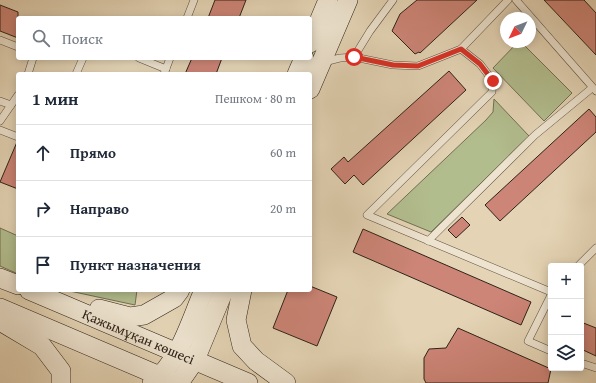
<!DOCTYPE html>
<html lang="ru">
<head>
<meta charset="utf-8">
<style>
  body { margin:0; font-family:"Gentium Book Plus",serif; background:#f6f6f7; color:#1f2937 }
  .controls { position:absolute; right:12px; bottom:12px; display:grid; overflow:hidden; border-radius:4px; box-shadow:0 2px 10px #0003 }
  .controls button { width:36px; height:36px; display:grid; place-items:center; padding:0; border:0; border-bottom:1px solid #e0e1e3; background:#fff; color:#1f2937; font:20px sans-serif }
  .compass { position:absolute; left:500px; top:12px; width:36px; height:36px; border-radius:50%; background:#fff; box-shadow:0 2px 10px #0003; rotate:227deg }
  .stop { position:absolute; width:12px; height:12px; margin:-9px; border:3px solid #d93025; border-radius:50%; background:#fff }
  .stop.end { background:#d93025; border-color:#fff; box-shadow:0 1px 4px #0008 }
  .list { margin:0; padding:0; list-style:none }
  h2 { display:flex; justify-content:space-between; align-items:center; height:52px; margin:0; padding:0 16px; font-size:17px }
  h2 small { font-size:13px; font-weight:400; color:#747a83 }
  .list li { display:grid; grid-template-columns:26px 1fr auto; gap:12px; align-items:center; box-sizing:border-box; height:56px; padding:0 16px; border-top:1px solid #e0e1e3 }
  .list b { display:block; font-size:15px; white-space:nowrap }
  .list em { font-size:13px; font-style:normal; color:#747a83 }
  .icon { flex:none; width:22px; height:22px; fill:none; stroke:currentColor; stroke-width:2; stroke-linecap:round; stroke-linejoin:round }
  .map { position:relative; flex:none; width:596px; height:383px; overflow:hidden }
  .search { position:absolute; background:#fff; box-shadow:0 2px 10px #0003; left:16px; top:16px; width:296px; height:44px; display:flex; align-items:center; gap:10px; box-sizing:border-box; padding:0 14px; border-radius:4px; color:#747a83; font-size:15px }
  .panel { position:absolute; background:#fff; box-shadow:0 2px 10px #0003; left:16px; top:72px; width:296px; height:220px; border-radius:4px }
  .map>svg:first-child { display:block }
  .green { fill:#b2bd8e; stroke:#707054 }
  .building { fill:#cd8577; stroke:#2e2219 }
  .lines { fill:none; stroke-linecap:round; stroke-linejoin:round }
  .service-casing { stroke:#5c4e40; stroke-width:8 }
  .secondary-casing { stroke:#2e2219; stroke-width:20 }
  .service { stroke:#ede3cf; stroke-width:7 }
  .secondary { stroke:#ede3cf; stroke-width:19 }
  .route { stroke:#d93025; stroke-width:5 }
  .labels { text-anchor:middle; stroke-width:4; stroke-linejoin:round; paint-order:stroke }
  .street-label { font-size:14px; fill:#2e2219; stroke:#ede3cf }
</style>
</head>
<body>
<div class="map">
<svg width="596" height="383" viewBox="0 0 596 383">
  <rect width="100%" height="100%" fill="#e4d4b5"/>
  <filter id="stains"><feTurbulence type="fractalNoise" baseFrequency=".005" numOctaves="4"/><feColorMatrix values="0 0 0 0 .2 0 0 0 0 .09 0 0 0 0 .02 0 0 0 .5 -.17"/></filter>
  <radialGradient id="worn" r=".72"><stop offset=".6" stop-color="#630" stop-opacity="0"/><stop offset="1" stop-color="#630" stop-opacity=".3"/></radialGradient>
  <g class="green">
    <polygon points="518,42 521,42 572,93 544,121 493,68"/>
    <polygon points="494,99 529,136 431,232 387,214 486,120 493,112"/>
    <polygon points="0,228 18,236 18,274 0,266"/>
    <polygon points="65,290 137,290 135,305"/>
  </g>
  <g class="building">
    <polygon points="215,0 246,0 239,18 208,18"/>
    <polygon points="417,0 477,0 420,53 419,52 415,54 392,31 400,14"/>
    <polygon points="544,0 584,0 596,13 596,55"/>
    <polygon points="0,5 18,12 18,38 0,31"/>
    <polygon points="192,58 222,58 216,74 185,74"/>
    <polygon points="449,71 466,90 363,185 354,175 345,184 331,169 344,157 348,162"/>
    <polygon points="589,109 596,117 596,132 500,221 485,205"/>
    <polygon points="17,142 18,142 18,189 0,182"/>
    <polygon points="462,217 470,225 456,238 448,230"/>
    <polygon points="363,229 531,302 521,325 353,252"/>
    <polygon points="310,286 337,297 317,346 273,328 288,290 310,290"/>
    <polygon points="581,322 596,328 596,356 581,349"/>
    <polygon points="458,328 551,369 548,383 426,383 424,379 424,358 429,349 446,348"/>
  </g>
  <g class="lines">
    <defs>
      <g id="service">
        <polyline points="516,0 596,91"/>
        <polyline points="187,18 194,0"/>
        <polyline points="0,40 18,47"/>
        <polyline points="461,49 480,64 493,81 492,92 367,215 551,292"/>
        <polyline points="354,57 370,31 393,0"/>
        <polyline points="139,58 166,69"/>
        <polyline points="324,62 340,58 354,57 393,65 418,66 461,49 508,0"/>
        <polyline points="28,74 33,58"/>
        <polyline points="76,74 83,58"/>
        <polyline points="164,74 170,58"/>
        <polyline points="0,101 11,105"/>
        <polyline points="0,121 18,95"/>
        <polyline points="0,130 18,137"/>
        <polyline points="428,241 535,135 592,88"/>
        <polyline points="578,266 596,248"/>
        <polyline points="551,295 528,341 551,351"/>
        <polyline points="581,363 596,368"/>
      </g>
      <g id="secondary">
        <polyline points="310,43 328,0"/>
        <polyline points="297,74 304,58"/>
        <polyline points="310,89 348,0"/>
        <polyline points="0,278 18,285"/>
        <path id="s1" d="M29 290 248 383"/>
        <polyline points="242,290 236,320 242,346 256,361 286,383"/>
        <polyline points="0,308 176,383"/>
        <polyline points="99,309 130,317 144,315 174,298 180,290"/>
        <polyline points="0,321 42,346 61,371 61,383"/>
        <path d="M152 383C180 361 190 322 204 290"/>
        <polyline points="179,383 195,360 224,290"/>
      </g>
    </defs>
    <use href="#service" class="service-casing"/>
    <use href="#secondary" class="secondary-casing"/>
    <use href="#service" class="service"/>
    <use href="#secondary" class="secondary"/>
  </g>
  <g class="lines">
    <polyline class="route" points="354,57 393,65 418,66 461,49 480,64 493,81"/>
  </g>
  <g class="labels">
    <g class="street-label">
      <text dy="5" stroke="none"><textPath href="#s1" startOffset="119">Қажымұқан көшесі</textPath></text>
    </g>
  </g>
  <rect width="100%" height="100%" filter="url(#stains)"/>
  <rect width="100%" height="100%" fill="url(#worn)"/>
</svg>
<div class="controls">
<button>+</button>
<button>−</button>
<button><svg class="icon" aria-label="layers" viewBox="0 0 24 24"><path d="M12 4l9 5-9 5-9-5zM3 14l9 5 9-5"/></svg></button>
</div>
<svg class="compass" viewBox="-18 -18 36 36"><path d="M0-13l5 13h-10z" fill="#e53935"/><path d="M0 13l5-13h-10z" fill="#747a83"/></svg>
<div class="stop" style="left:354px;top:57px"></div>
<div class="stop end" style="left:493px;top:81px"></div>
<div class="search"><svg class="icon" aria-label="search" viewBox="0 0 24 24"><circle cx="10" cy="10" r="6"/><path d="M15 15l6 6"/></svg>Поиск</div>
<section class="panel">
<h2>1 мин<small>Пешком · 80 m</small></h2>
<ul class="list">
<li><svg class="icon" aria-label="ahead" viewBox="0 0 24 24"><path d="M12 20V5M6 11l6-6 6 6"/></svg><div><b>Прямо</b></div><em>60 m</em></li>
<li><svg class="icon" aria-label="right" viewBox="0 0 24 24"><path d="M7 20v-9h11M14 6l5 5-5 5"/></svg><div><b>Направо</b></div><em>20 m</em></li>
<li><svg class="icon" aria-label="arrive" viewBox="0 0 24 24"><path d="M6 21V4h12l-3 4 3 4H6"/></svg><div><b>Пункт назначения</b></div></li>
</ul>
</section>
</div>
</body>
</html>
